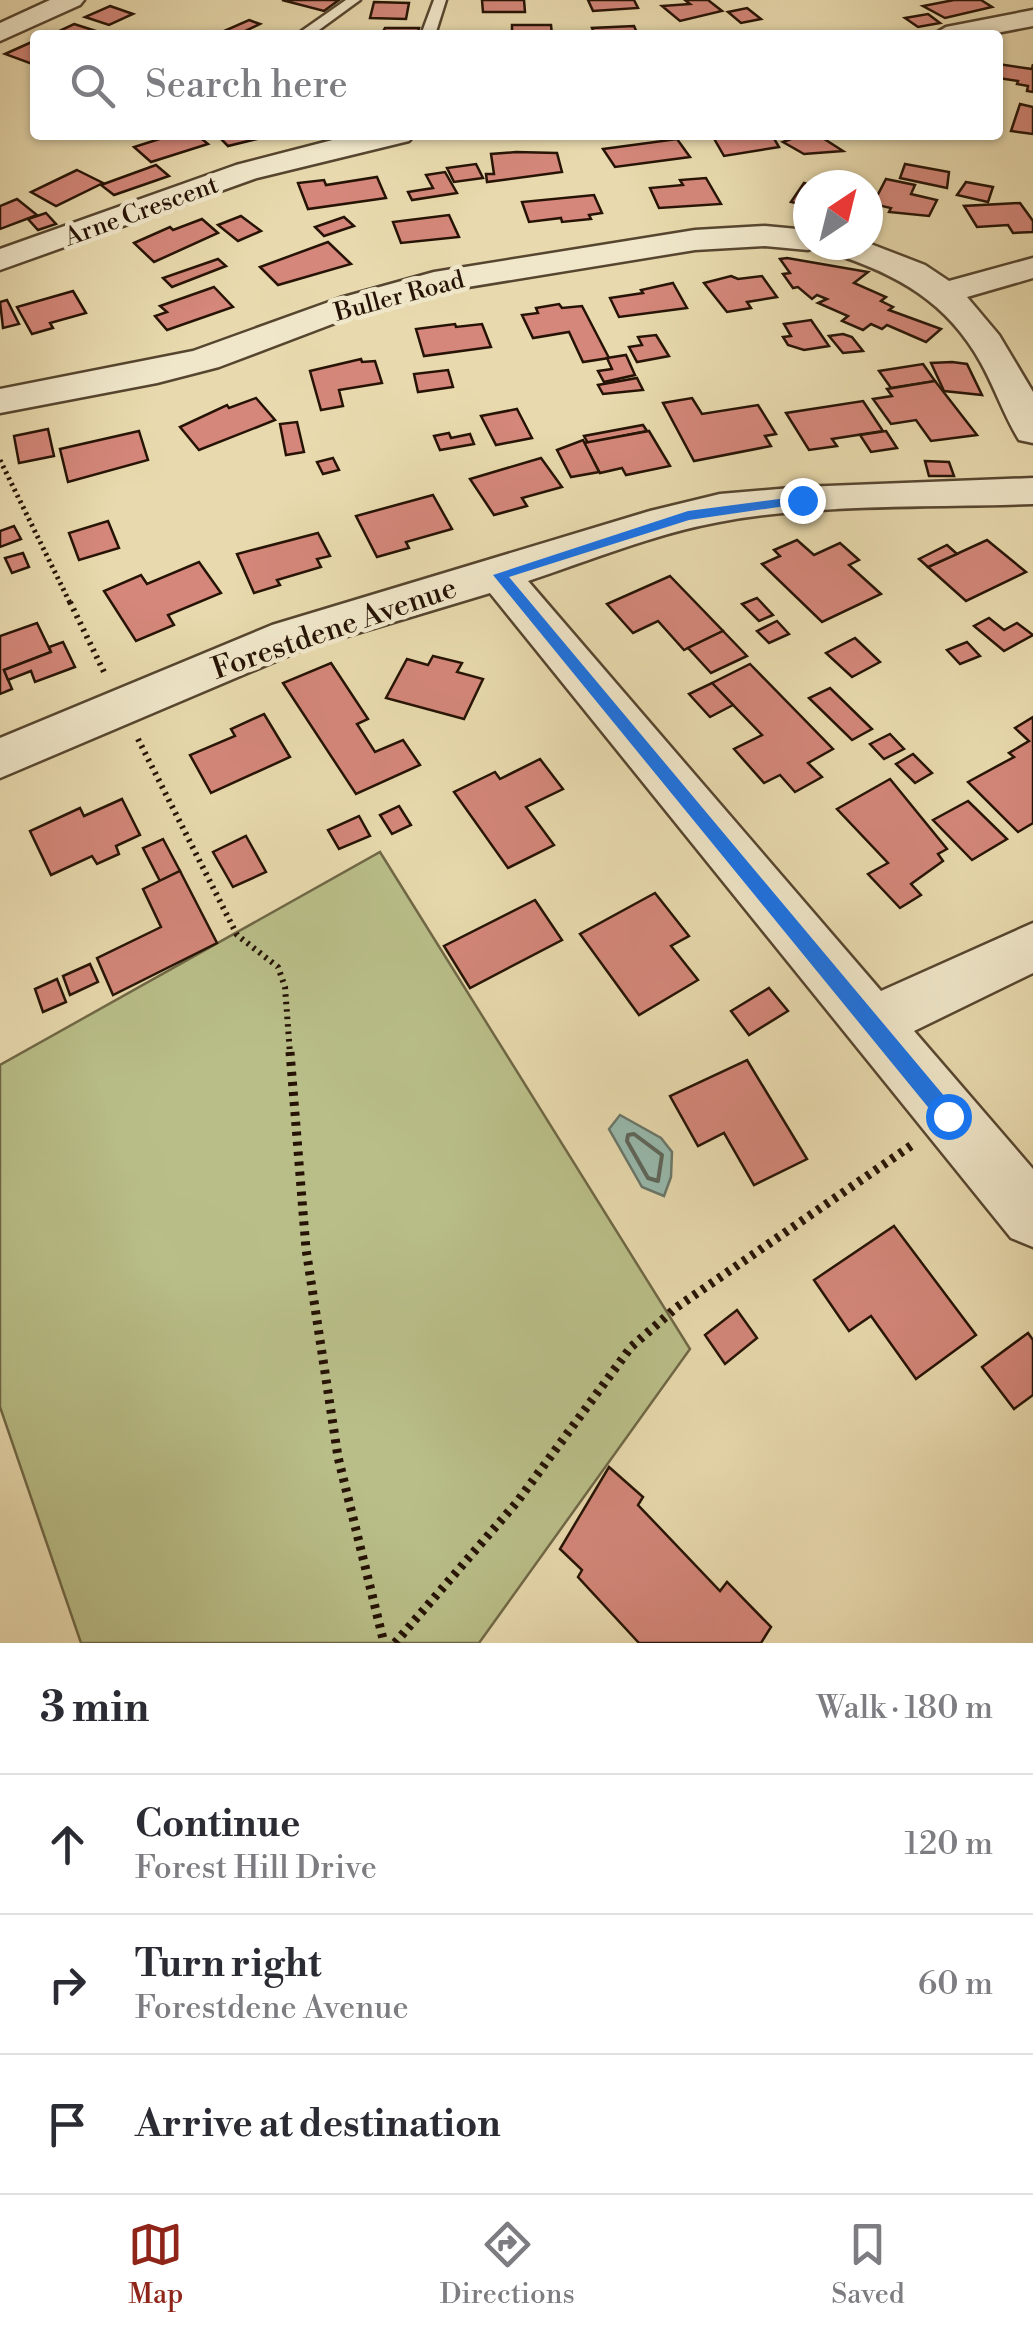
<!DOCTYPE html>
<html lang="en">
<head>
<meta charset="utf-8">
<style>
  body { margin:0; font-family:"Libre Bodoni",serif; background:#f7f7f7; color:#2b2b33 }
  .compass { position:absolute; left:793px; top:170px; width:90px; height:90px; border-radius:50%; background:#fff; box-shadow:0 2px 8px #0004; rotate:35deg }
  .stop { position:absolute; width:30px; height:30px; margin:-22px; border:8px solid #1a73e8; border-radius:50%; background:#fff }
  .stop.end { background:#1a73e8; border-color:#fff; box-shadow:0 2px 10px #0008 }
  .list { margin:0; padding:0; list-style:none }
  h2 { display:flex; justify-content:space-between; align-items:center; height:130px; margin:0; padding:0 40px; font-size:42px }
  h2 small { font-size:32px; font-weight:400; color:#7c7c81 }
  .list li { display:grid; grid-template-columns:65px 1fr auto; gap:30px; align-items:center; box-sizing:border-box; height:140px; padding:0 40px; border-top:2px solid #e1e1e2 }
  .list b { display:block; font-size:38px; white-space:nowrap }
  .list p { margin:0; font-size:32px; white-space:nowrap; color:#7c7c81 }
  .list em { font-size:32px; font-style:normal; color:#7c7c81 }
  .icon { flex:none; width:55px; height:55px; fill:none; stroke:currentColor; stroke-width:2; stroke-linecap:round; stroke-linejoin:round }
  .map { position:relative; flex:none; width:1033px; height:1643px; overflow:hidden }
  .search { position:absolute; background:#fff; box-shadow:0 2px 8px #0004; left:30px; right:30px; top:30px; height:110px; display:flex; align-items:center; gap:25px; box-sizing:border-box; padding:0 35px; border-radius:10px; color:#7c7c81; font-size:38px }
  .sheet { height:550px; background:#fff }
  nav { display:flex; justify-content:space-around; align-items:center; box-sizing:border-box; height:140px; border-top:2px solid #e1e1e2; background:#fff; font-size:28px; color:#7c7c81 }
  nav a { display:grid; justify-items:center; gap:5px }
  nav .on { color:#8f2418 }
  .map>svg:first-child { display:block }
  .green { fill:#b9be88; stroke:#706846; stroke-width:2.5 }
  .water { fill:#97baae; stroke:#6a776a; stroke-width:2.5 }
  .lines { fill:none; stroke-linecap:round; stroke-linejoin:round }
  .shore { stroke:#5e665a; stroke-width:4 }
  .building { fill:#d4877a; stroke:#261305; stroke-width:2.5 }
  .service-casing { stroke:#56452f; stroke-width:5 }
  .minor-casing { stroke:#56452f; stroke-width:5 }
  .path-far2 { stroke:#261305; stroke-width:5; stroke-dasharray:2.5 4; stroke-linecap:butt }
  .path-far1 { stroke:#261305; stroke-width:6; stroke-dasharray:2.5 5; stroke-linecap:butt }
  .path { stroke:#261305; stroke-width:9; stroke-dasharray:4 6; stroke-linecap:butt }
  .service { fill:#f0e7ca; fill-rule:evenodd }
  .minor { fill:#f0e7ca; fill-rule:evenodd }
  .route { fill:#1a73e8 }
  .labels { text-anchor:middle; stroke-width:9; stroke-linejoin:round; paint-order:stroke }
  .far-street-label { font-size:25px; fill:#261305; stroke:#f0e7ca }
  .street-label { font-size:30px; fill:#261305; stroke:#f0e7ca }
</style>
</head>
<body>
<div class="map">
<svg width="1033" height="1643" viewBox="0 0 1033 1643">
  <rect width="100%" height="100%" fill="#e8daae"/>
  <filter id="stains"><feTurbulence type="fractalNoise" baseFrequency=".002" numOctaves="4"/><feColorMatrix values="0 0 0 0 .2 0 0 0 0 .09 0 0 0 0 .02 0 0 0 .5 -.17"/></filter>
  <radialGradient id="worn" r=".72"><stop offset=".6" stop-color="#630" stop-opacity="0"/><stop offset="1" stop-color="#630" stop-opacity=".3"/></radialGradient>
  <polygon class="green" points="380,852 690,1349 479,1643 81,1643 0,1407 0,1065"/>
  <polygon class="water" points="620,1115 661,1138 672,1152 671,1177 664,1196 642,1187 609,1129"/>
  <g class="lines">
    <polygon class="shore" points="634,1134 662,1155 658,1181 648,1178 627,1141 628,1135"/>
  </g>
  <g class="building">
    <polygon points="282,0 339,0 324,11"/>
    <polygon points="482,0 524,0 525,12 483,12"/>
    <polygon points="588,0 634,0 638,8 593,11"/>
    <polygon points="685,0 708,0 722,11 680,21 662,6 690,4"/>
    <polygon points="954,0 981,0 992,7 945,18 923,6"/>
    <polygon points="374,2 409,3 406,19 370,18"/>
    <polygon points="110,6 133,14 109,25 85,17"/>
    <polygon points="747,8 761,19 741,23 728,12"/>
    <polygon points="928,14 940,23 918,27 905,18"/>
    <polygon points="249,20 260,24 237,35 224,31"/>
    <polygon points="74,24 99,32 51,35"/>
    <polygon points="512,25 551,25 552,35 512,35"/>
    <polygon points="634,26 638,35 595,35 592,28"/>
    <polygon points="385,28 419,28 417,35 381,35"/>
    <polygon points="34,41 35,65 5,54"/>
    <polygon points="998,64 1032,69 1033,64 1033,92 1027,91 1028,86 1017,84 1018,81 998,78"/>
    <polygon points="1020,104 1033,107 1033,134 1011,131"/>
    <polygon points="172,135 197,135 208,144 151,162 134,147"/>
    <polygon points="217,135 273,135 228,146"/>
    <polygon points="712,135 772,135 779,147 724,156"/>
    <polygon points="784,135 818,135 843,151 804,154 783,142 791,139"/>
    <polygon points="677,139 690,157 615,167 603,149"/>
    <polygon points="516,152 557,153 562,172 487,182 486,174 494,174 491,154"/>
    <polygon points="476,164 483,178 454,182 447,168"/>
    <polygon points="905,164 949,172 947,188 900,178"/>
    <polygon points="156,165 169,176 114,195 101,185"/>
    <polygon points="77,170 103,183 56,206 31,192"/>
    <polygon points="445,172 457,193 412,200 408,192 433,188 426,175"/>
    <polygon points="377,177 386,198 308,209 298,183 324,180 326,185"/>
    <polygon points="706,178 721,204 659,208 650,188 683,185 680,180"/>
    <polygon points="886,179 915,185 911,194 937,200 929,216 889,212 891,208 873,204"/>
    <polygon points="966,182 993,187 988,202 957,195"/>
    <polygon points="804,183 811,185 808,206 791,202"/>
    <polygon points="594,195 602,213 589,215 591,219 562,222 561,218 529,222 522,202"/>
    <polygon points="17,199 37,215 0,229 0,206"/>
    <polygon points="1020,203 1033,221 1033,232 1013,233 1008,225 977,227 964,206"/>
    <polygon points="46,213 56,224 38,230 28,219"/>
    <polygon points="449,215 459,237 401,243 393,222"/>
    <polygon points="241,216 261,231 238,241 218,225"/>
    <polygon points="344,217 354,226 324,236 315,227"/>
    <polygon points="202,219 218,233 154,262 134,243 170,227 173,230"/>
    <polygon points="328,242 351,264 278,285 260,267"/>
    <polygon points="787,258 868,272 854,283 886,297 881,301 893,307 889,310 941,329 926,342 887,325 882,329 871,324 863,330 842,321 848,316 818,303 827,299 817,295 812,299 798,287 793,288 783,274 790,273 780,259"/>
    <polygon points="218,259 226,266 172,287 163,278"/>
    <polygon points="731,276 738,279 762,276 777,297 747,302 751,308 727,312 704,283"/>
    <polygon points="673,283 687,308 619,317 610,298 643,293 641,290"/>
    <polygon points="214,287 233,307 167,330 155,316 167,312 160,306"/>
    <polygon points="73,291 86,313 50,323 53,328 32,334 17,307"/>
    <polygon points="7,300 19,324 3,328 0,302"/>
    <polygon points="559,304 562,308 582,306 609,358 583,362 569,332 533,338 522,315 538,313 536,308"/>
    <polygon points="811,320 829,346 804,350 788,345 783,337 791,336 784,324"/>
    <polygon points="455,324 456,327 482,324 491,347 424,356 416,329"/>
    <polygon points="843,334 852,337 863,351 843,353 829,336"/>
    <polygon points="656,335 669,356 637,362 629,347 642,345 638,337"/>
    <polygon points="626,355 635,375 604,382 598,371 612,369 607,358"/>
    <polygon points="361,359 362,362 375,361 382,383 339,390 343,406 321,410 310,371"/>
    <polygon points="952,362 967,364 982,395 944,391 931,363"/>
    <polygon points="923,364 935,381 891,388 879,371"/>
    <polygon points="448,370 453,387 418,392 414,374"/>
    <polygon points="637,378 643,390 603,394 598,385"/>
    <polygon points="935,381 977,435 931,441 916,420 891,424 873,399 892,396 887,389"/>
    <polygon points="256,398 275,420 199,450 180,427 227,405 229,408"/>
    <polygon points="692,398 702,414 758,405 776,434 765,436 771,446 694,461 663,403"/>
    <polygon points="863,401 883,431 832,439 837,446 809,450 786,413"/>
    <polygon points="517,409 532,438 496,445 481,416"/>
    <polygon points="297,422 304,452 286,455 280,424"/>
    <polygon points="643,425 647,431 588,443 584,436"/>
    <polygon points="48,429 54,456 19,463 14,436"/>
    <polygon points="139,431 148,460 68,482 60,449"/>
    <polygon points="649,431 670,466 626,475 622,468 600,473 584,443"/>
    <polygon points="886,431 897,448 871,452 860,435"/>
    <polygon points="449,433 451,438 470,434 474,444 440,450 434,436"/>
    <polygon points="583,440 599,472 571,477 557,450"/>
    <polygon points="333,458 339,470 323,474 317,462"/>
    <polygon points="541,458 562,487 522,498 527,506 494,515 470,479"/>
    <polygon points="925,461 949,462 954,476 929,476"/>
    <polygon points="433,495 452,529 406,542 409,548 377,557 356,516"/>
    <polygon points="108,521 119,548 79,560 69,533"/>
    <polygon points="14,526 21,539 0,547 0,531"/>
    <polygon points="318,533 330,556 317,559 321,567 277,580 280,585 254,593 237,554"/>
    <polygon points="797,540 814,555 840,543 859,560 849,565 881,594 822,622 762,564 780,556 774,550"/>
    <polygon points="987,540 1026,572 966,601 928,567"/>
    <polygon points="947,545 957,554 928,567 919,559"/>
    <polygon points="23,553 29,567 12,573 5,558"/>
    <polygon points="199,562 221,593 168,615 174,625 136,641 104,591 141,575 147,584"/>
    <polygon points="670,576 723,631 684,650 658,621 633,633 607,604"/>
    <polygon points="757,598 773,615 759,621 742,604"/>
    <polygon points="989,618 1004,630 1017,623 1033,635 1004,651 974,626"/>
    <polygon points="777,621 789,634 769,643 757,631"/>
    <polygon points="37,623 51,652 4,670 12,689 0,694 0,636"/>
    <polygon points="723,631 747,656 711,673 688,648"/>
    <polygon points="855,638 880,662 852,677 826,653"/>
    <polygon points="63,642 75,667 35,682 31,671 8,680 4,670 51,652 49,647"/>
    <polygon points="967,642 980,656 960,664 947,650"/>
    <polygon points="433,656 462,663 457,672 483,679 464,719 386,698 407,659 428,665"/>
    <polygon points="331,663 368,719 357,724 375,752 403,740 420,765 356,794 283,683"/>
    <polygon points="750,664 833,749 808,763 822,777 795,792 780,775 764,783 734,749 762,735 712,683"/>
    <polygon points="712,683 733,705 710,717 689,694"/>
    <polygon points="830,688 872,729 852,740 809,698"/>
    <polygon points="264,714 290,757 211,793 190,755 235,736 231,729"/>
    <polygon points="1033,717 1033,823 1018,832 968,782 1014,757 1009,753 1029,741 1015,728"/>
    <polygon points="890,734 904,749 884,759 870,744"/>
    <polygon points="913,754 932,773 915,783 896,764"/>
    <polygon points="540,759 563,789 526,807 554,845 508,868 454,792 495,772 500,779"/>
    <polygon points="890,779 947,849 938,854 943,861 911,884 921,895 900,908 868,874 888,863 837,809"/>
    <polygon points="122,799 140,835 116,846 119,854 97,864 92,856 51,875 30,831 80,808 84,816"/>
    <polygon points="968,801 1007,839 972,860 933,820"/>
    <polygon points="399,806 411,825 392,834 380,815"/>
    <polygon points="359,816 370,836 339,849 328,830"/>
    <polygon points="246,836 266,872 233,887 213,852"/>
    <polygon points="163,839 180,871 160,881 143,848"/>
    <polygon points="180,871 217,943 113,995 97,958 161,927 143,889"/>
    <polygon points="655,893 689,936 671,946 698,980 639,1015 580,934"/>
    <polygon points="535,900 562,940 470,988 444,946"/>
    <polygon points="90,964 98,982 70,995 63,976"/>
    <polygon points="57,979 66,1002 43,1012 35,989"/>
    <polygon points="769,988 788,1011 749,1035 731,1011"/>
    <polygon points="747,1060 807,1159 754,1185 724,1133 698,1146 670,1096"/>
    <polygon points="894,1226 976,1335 916,1379 871,1316 849,1331 814,1280"/>
    <polygon points="737,1310 757,1338 725,1364 705,1335"/>
    <polygon points="1028,1333 1033,1340 1033,1395 1014,1409 982,1367"/>
    <polygon points="609,1467 643,1497 638,1505 720,1591 727,1582 771,1627 761,1643 639,1643 578,1577 582,1570 560,1549"/>
  </g>
  <g class="lines">
    <defs>
      <g id="service">
        <polygon points="346,0 360,0 312,35 296,35"/>
        <polygon points="434,0 446,0 435,35 421,35"/>
      </g>
      <g id="minor">
        <polygon points="50,0 84,0 80,5 0,41 0,23"/>
        <polygon points="1033,10 1033,26 986,35 933,35 946,27"/>
        <polygon points="352,135 414,135 409,141 257,178 0,270 0,249 236,165"/>
        <polygon points="765,226 808,230 808,245 821,245 808,250 765,246 695,250 437,292 364,312 219,367 157,383 0,413 0,389 193,351 340,298 434,272 695,230"/>
        <path d="M868 243 925 265 949 281 1033 258V278L967 297 999 335 1033 392V443L1019 440C1004 416 995 388 981 363 947 301 895 273 829 252L825 245Z"/>
        <path d="M1033 478V504C931 508 819 503 719 522 654 534 591 560 528 581L881 991 1033 923V973L914 1031 1033 1169V1247L1011 1238 490 593 304 649 0 778V738L272 625 650 511 720 494 802 487Z"/>
      </g>
    </defs>
    <use href="#service" class="service-casing"/>
    <use href="#minor" class="minor-casing"/>
    <polyline class="path-far2" points="0,460 71,605"/>
    <g class="path-far1">
      <polyline points="70,602 105,674"/>
      <polyline points="138,739 237,935 278,967 285,987 290,1054"/>
    </g>
    <g class="path">
      <polyline points="290,1052 306,1249 338,1457 384,1643"/>
      <polyline points="395,1643 517,1502 631,1347 677,1307 912,1145"/>
    </g>
    <use href="#service" class="service"/>
    <use href="#minor" class="minor"/>
  </g>
  <polygon class="route" points="802,496 808,500 806,503 689,520 509,577 955,1109 955,1123 948,1125 941,1123 493,575 688,511"/>
  <g class="labels">
    <g class="far-street-label">
      <text transform="translate(141 210) rotate(-20)" y="9">Arne Crescent</text>
      <text transform="translate(399 295) rotate(-15)" y="9">Buller Road</text>
    </g>
    <g class="street-label">
      <text transform="translate(334 628) rotate(-19)" y="10">Forestdene Avenue</text>
    </g>
  </g>
  <rect width="100%" height="100%" filter="url(#stains)"/>
  <rect width="100%" height="100%" fill="url(#worn)"/>
</svg>
<svg class="compass" viewBox="-18 -18 36 36"><path d="M0-13l5 13h-10z" fill="#e53935"/><path d="M0 13l5-13h-10z" fill="#7c7c81"/></svg>
<div class="stop" style="left:948px;top:1116px"></div>
<div class="stop end" style="left:802px;top:500px"></div>
<div class="search"><svg class="icon" aria-label="search" viewBox="0 0 24 24"><circle cx="10" cy="10" r="6"/><path d="M15 15l6 6"/></svg>Search here</div>
</div>
<section class="sheet">
<h2>3 min<small>Walk · 180 m</small></h2>
<ul class="list">
<li><svg class="icon" aria-label="ahead" viewBox="0 0 24 24"><path d="M12 20V5M6 11l6-6 6 6"/></svg><div><b>Continue</b><p>Forest Hill Drive</p></div><em>120 m</em></li>
<li><svg class="icon" aria-label="right" viewBox="0 0 24 24"><path d="M7 20v-9h11M14 6l5 5-5 5"/></svg><div><b>Turn right</b><p>Forestdene Avenue</p></div><em>60 m</em></li>
<li><svg class="icon" aria-label="arrive" viewBox="0 0 24 24"><path d="M6 21V4h12l-3 4 3 4H6"/></svg><div><b>Arrive at destination</b></div></li>
</ul>
</section>
<nav>
<a class="on"><svg class="icon" aria-label="map" viewBox="0 0 24 24"><path d="M3 6l6-2 6 2 6-2v14l-6 2-6-2-6 2zM9 4v14M15 6v14"/></svg>Map</a>
<a><svg class="icon" aria-label="directions" viewBox="0 0 24 24"><path d="M12 3l9 9-9 9-9-9zM9 14v-3h6M13 9l2 2-2 2"/></svg>Directions</a>
<a><svg class="icon" aria-label="saved" viewBox="0 0 24 24"><path d="M7 4h10v16l-5-4-5 4z"/></svg>Saved</a>
</nav>
</body>
</html>
